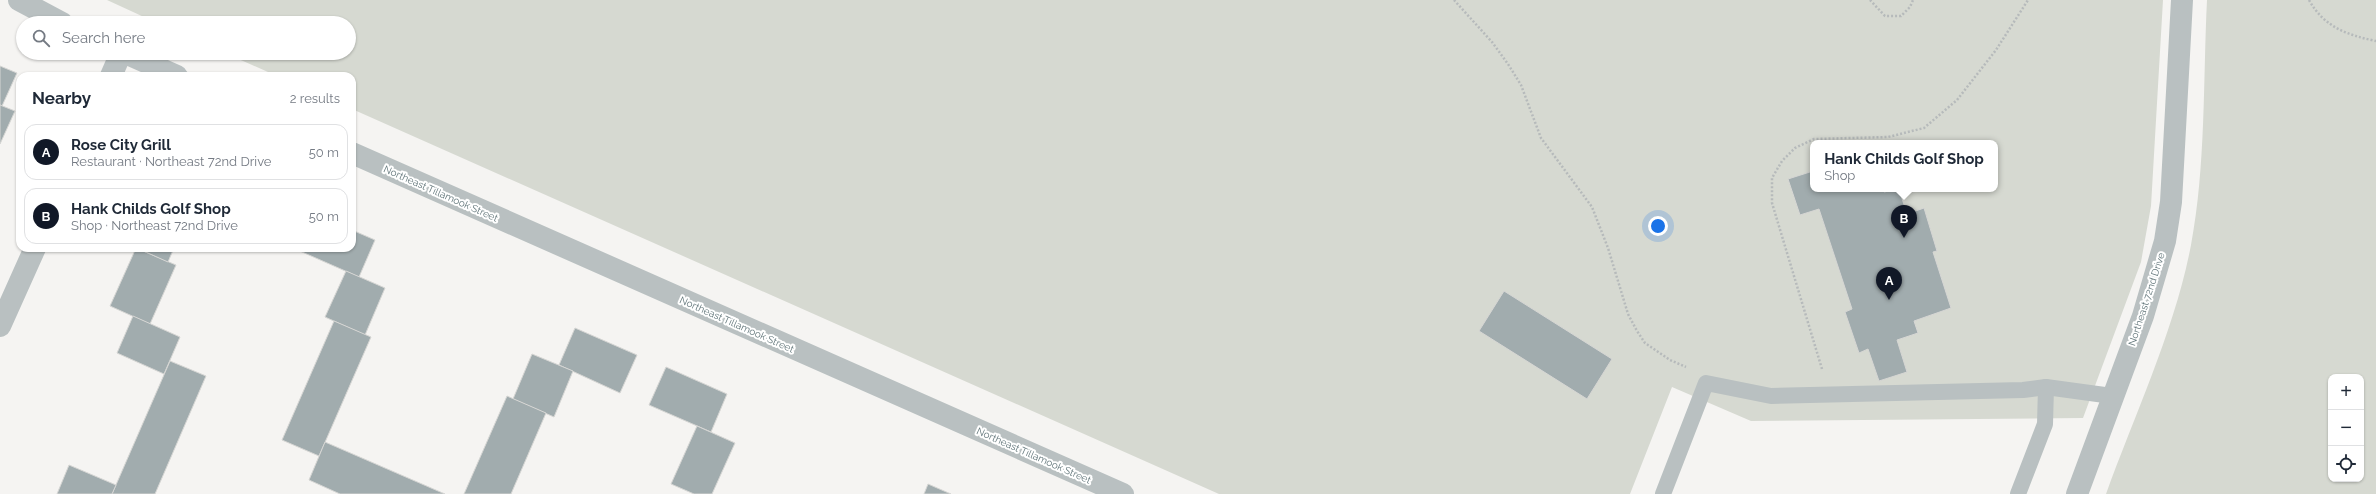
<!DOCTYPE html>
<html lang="en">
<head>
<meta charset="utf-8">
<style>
  body { margin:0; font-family:Raleway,sans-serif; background:#f2f2f3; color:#1f2937 }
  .controls { position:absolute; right:12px; bottom:12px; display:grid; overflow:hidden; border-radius:8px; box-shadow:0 1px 3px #0004 }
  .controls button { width:36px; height:36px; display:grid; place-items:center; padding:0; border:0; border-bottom:1px solid #e0e1e3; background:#fff; color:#1f2937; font:20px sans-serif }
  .you { position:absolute; left:1658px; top:226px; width:14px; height:14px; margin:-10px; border:3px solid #fff; border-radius:50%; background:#1a73e8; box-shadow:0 0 0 6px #1a73e833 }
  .badge { display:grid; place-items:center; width:26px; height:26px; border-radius:50%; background:#111827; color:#fff; font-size:13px; font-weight:700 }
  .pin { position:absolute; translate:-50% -33px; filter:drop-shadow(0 1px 2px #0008) }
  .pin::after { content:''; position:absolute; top:21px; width:14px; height:12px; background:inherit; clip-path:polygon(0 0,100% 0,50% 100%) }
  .popup { position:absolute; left:1810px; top:140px; width:188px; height:52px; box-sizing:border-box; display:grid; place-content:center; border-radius:8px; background:#fff; filter:drop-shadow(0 1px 3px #0005); font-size:13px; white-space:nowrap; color:#747a83 }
  .popup b { font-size:15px; color:#1f2937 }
  .popup::after { content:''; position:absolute; left:50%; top:100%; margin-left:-8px; border:8px solid transparent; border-top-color:#fff }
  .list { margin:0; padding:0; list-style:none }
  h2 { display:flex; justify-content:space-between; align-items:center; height:52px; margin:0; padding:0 16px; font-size:17px }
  h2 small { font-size:13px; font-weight:400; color:#747a83 }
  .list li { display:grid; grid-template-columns:26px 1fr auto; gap:12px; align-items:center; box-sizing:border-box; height:56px; margin:0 8px 8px; padding:0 8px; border:1px solid #e0e1e3; border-radius:12px }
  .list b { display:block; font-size:15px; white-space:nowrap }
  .list p { margin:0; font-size:13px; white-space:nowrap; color:#747a83 }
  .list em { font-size:13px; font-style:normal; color:#747a83 }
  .icon { flex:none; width:22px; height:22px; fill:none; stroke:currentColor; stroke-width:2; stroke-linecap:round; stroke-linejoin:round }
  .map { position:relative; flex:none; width:2376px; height:494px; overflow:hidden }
  .search { position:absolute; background:#fff; box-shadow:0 1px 3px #0004; left:16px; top:16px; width:340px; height:44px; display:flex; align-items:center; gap:10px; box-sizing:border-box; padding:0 14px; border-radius:22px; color:#747a83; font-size:15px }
  .panel { position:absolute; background:#fff; box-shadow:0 1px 3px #0004; left:16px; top:72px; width:340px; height:180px; border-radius:12px }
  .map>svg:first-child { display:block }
  .green { fill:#d6d9d1; fill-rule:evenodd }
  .building { fill:#a1acae; stroke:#d6d6d4 }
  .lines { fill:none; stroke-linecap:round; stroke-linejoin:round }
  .path { stroke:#b6babb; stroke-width:2.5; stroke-dasharray:2 2; stroke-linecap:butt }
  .service { stroke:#b9c0c1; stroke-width:16 }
  .minor { stroke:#b9c0c1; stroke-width:22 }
  .tertiary { stroke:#b9c0c1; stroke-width:22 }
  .labels { text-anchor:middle; stroke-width:4; stroke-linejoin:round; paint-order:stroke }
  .street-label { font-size:10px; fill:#62767a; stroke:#fff }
</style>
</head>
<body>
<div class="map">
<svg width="2376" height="494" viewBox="0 0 2376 494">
  <rect width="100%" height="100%" fill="#f5f4f2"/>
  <g class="green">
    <path d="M107 0H2163L2151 206 2141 262 2083 418 1751 421 1672 387 1630 494H1219L352 109V76H277L225 53H349V23H157ZM1813 143H1995V189H1813Z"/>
    <path d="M2207 0H2376V494H2106C2135 414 2175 329 2191 245 2206 166 2203 80 2207 0ZM2331 377H2361V479H2331Z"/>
  </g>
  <g class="building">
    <polygon points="0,66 17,73 2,106 0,105"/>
    <polygon points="0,105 15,111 0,144"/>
    <polygon points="1813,171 1813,189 1884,189 1884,192 1899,189 1907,214 1924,208 1937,251 1933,252 1951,308 1914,321 1918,333 1897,340 1907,372 1879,381 1868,349 1859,353 1845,312 1852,309 1819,209 1800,215 1788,179"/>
    <polygon points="352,230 375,240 359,277 293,248 352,248"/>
    <polygon points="136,248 176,265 150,324 110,306"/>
    <polygon points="137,248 174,248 168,262"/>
    <polygon points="346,271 385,288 365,335 325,317"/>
    <polygon points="1504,291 1612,359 1587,399 1479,331"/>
    <polygon points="133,316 180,337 164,374 117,353"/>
    <polygon points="334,321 371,337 319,456 282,440"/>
    <polygon points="575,328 637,355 620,393 559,365"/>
    <polygon points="532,354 573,371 554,417 513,399"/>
    <polygon points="170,361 206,376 155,494 112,494"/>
    <polygon points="666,367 727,394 711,432 649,405"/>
    <polygon points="507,396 546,413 511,494 464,494"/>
    <polygon points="697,426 735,443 712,494 694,494 671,484"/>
    <polygon points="325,442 445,494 340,494 309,480"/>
    <polygon points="69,465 116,485 112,494 57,494"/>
    <polygon points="928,484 951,494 924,494"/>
  </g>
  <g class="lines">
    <g class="path">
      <polyline points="1454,0 1492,42 1508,64 1521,85 1541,138 1592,207 1608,248 1628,314 1637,331 1645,343 1670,360 1686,367"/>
      <polyline points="1870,0 1885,16 1901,16 1910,7 1913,0"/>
      <path d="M2309 0C2324 27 2347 35 2376 41"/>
      <polyline points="1822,369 1772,203 1772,178 1782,161 1795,148 1814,139 1888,137 1924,128 1957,100 1996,50 2028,0"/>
    </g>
    <g class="service">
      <polyline points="1663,494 1706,383 1771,396 2023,390 2046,387 2112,396"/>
      <polyline points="2018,494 2045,424 2046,387"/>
    </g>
    <g class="minor">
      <polyline points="19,0 62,23"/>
      <polyline points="2077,494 2143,316 2165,241 2171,202 2182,0"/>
    </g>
    <g class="tertiary">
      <polyline points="125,53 177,76"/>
      <polyline points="111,76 121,53"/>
      <polyline points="352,153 1123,494"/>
      <polyline points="0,326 35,248"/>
    </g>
  </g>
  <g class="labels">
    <g class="street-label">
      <text transform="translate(441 193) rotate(24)" y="4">Northeast Tillamook Street</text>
      <text transform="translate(2146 299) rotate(-72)" y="4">Northeast 72nd Drive</text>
      <text transform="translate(737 324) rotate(24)" y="4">Northeast Tillamook Street</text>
      <text transform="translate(1034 455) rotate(24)" y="4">Northeast Tillamook Street</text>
    </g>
  </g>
</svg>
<div class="controls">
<button>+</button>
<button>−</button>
<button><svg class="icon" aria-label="locate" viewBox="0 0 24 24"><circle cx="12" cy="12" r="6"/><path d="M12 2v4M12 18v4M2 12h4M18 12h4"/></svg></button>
</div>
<div class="you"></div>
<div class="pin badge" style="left:1889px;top:300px">A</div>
<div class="pin badge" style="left:1904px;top:238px">B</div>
<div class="popup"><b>Hank Childs Golf Shop</b>Shop</div>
<div class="search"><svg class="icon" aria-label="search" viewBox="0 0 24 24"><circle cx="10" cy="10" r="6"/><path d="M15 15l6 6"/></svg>Search here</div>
<section class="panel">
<h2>Nearby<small>2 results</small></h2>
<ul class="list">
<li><span class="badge">A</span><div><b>Rose City Grill</b><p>Restaurant · Northeast 72nd Drive</p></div><em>50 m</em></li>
<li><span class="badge">B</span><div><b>Hank Childs Golf Shop</b><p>Shop · Northeast 72nd Drive</p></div><em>50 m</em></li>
</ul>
</section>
</div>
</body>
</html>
